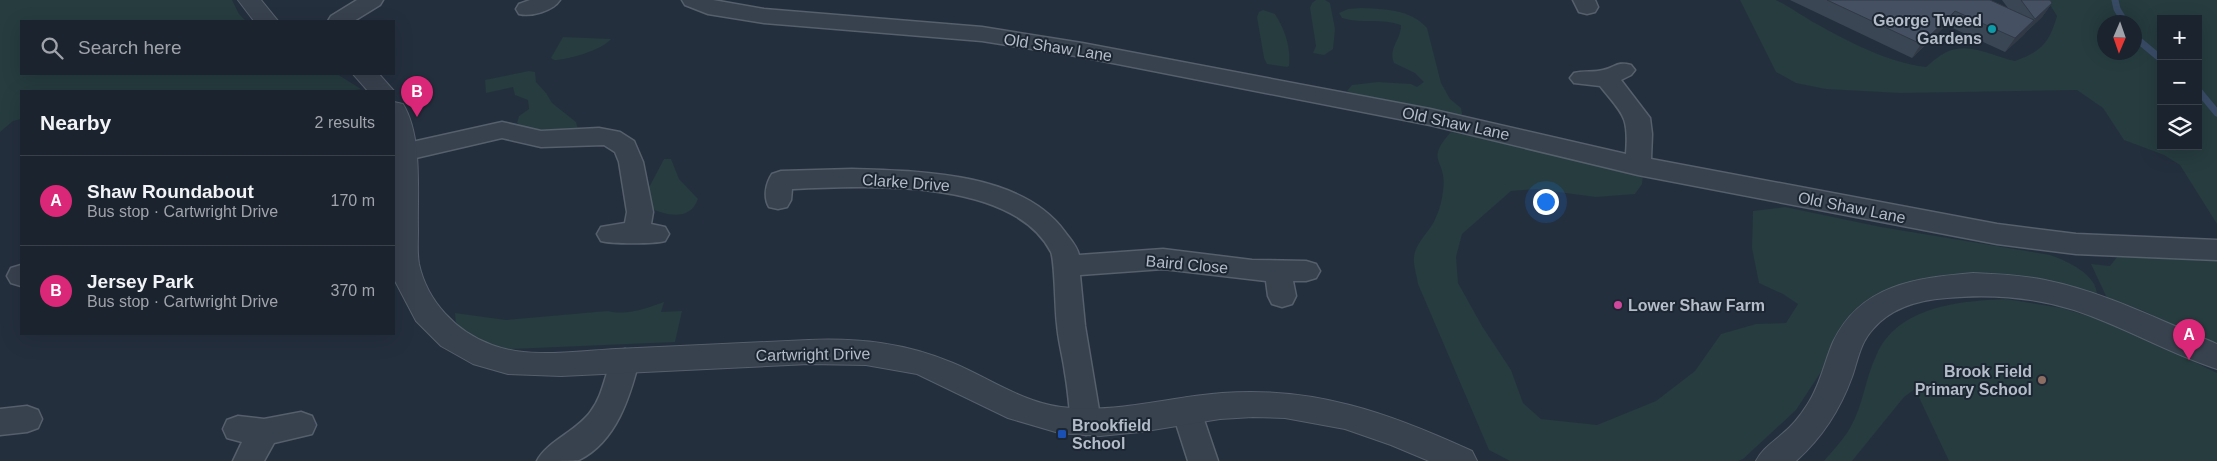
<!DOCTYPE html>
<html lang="en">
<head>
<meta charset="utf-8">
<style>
  body { margin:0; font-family:Arial,sans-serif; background:#242b36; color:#f1f3f6 }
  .controls { position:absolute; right:15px; top:15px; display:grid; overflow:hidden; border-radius:0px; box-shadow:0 5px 20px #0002 }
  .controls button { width:45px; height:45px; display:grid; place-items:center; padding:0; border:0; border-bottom:1px solid #39404a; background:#1b232e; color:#f1f3f6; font:25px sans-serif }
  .compass { position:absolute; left:2097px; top:15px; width:45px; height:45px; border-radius:50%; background:#1b232e; box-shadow:0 5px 20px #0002; rotate:182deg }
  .you { position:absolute; left:1545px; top:201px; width:18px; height:18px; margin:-12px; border:4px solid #fff; border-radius:50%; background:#1a73e8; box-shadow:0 0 0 8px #1a73e833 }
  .badge { display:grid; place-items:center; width:32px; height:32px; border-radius:50%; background:#db2777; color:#fff; font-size:16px; font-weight:700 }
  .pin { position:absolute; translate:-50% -41px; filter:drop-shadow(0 1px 2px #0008) }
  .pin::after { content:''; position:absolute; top:26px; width:18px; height:15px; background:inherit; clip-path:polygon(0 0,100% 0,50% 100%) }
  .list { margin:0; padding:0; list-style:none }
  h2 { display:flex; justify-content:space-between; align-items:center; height:65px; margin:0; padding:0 20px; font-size:21px }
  h2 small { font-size:16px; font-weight:400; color:#a0a4aa }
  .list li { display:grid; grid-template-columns:32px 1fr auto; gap:15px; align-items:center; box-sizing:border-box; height:90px; padding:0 20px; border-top:1px solid #39404a }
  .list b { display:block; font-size:19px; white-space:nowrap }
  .list p { margin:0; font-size:16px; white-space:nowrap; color:#a0a4aa }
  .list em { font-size:16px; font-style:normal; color:#a0a4aa }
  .icon { flex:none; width:28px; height:28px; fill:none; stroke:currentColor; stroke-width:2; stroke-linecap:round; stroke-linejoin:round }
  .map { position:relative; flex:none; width:2217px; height:461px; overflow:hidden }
  .search { position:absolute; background:#1b232e; box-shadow:0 5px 20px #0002; left:20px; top:20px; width:375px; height:55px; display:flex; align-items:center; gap:12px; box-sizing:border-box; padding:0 18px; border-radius:0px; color:#a0a4aa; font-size:19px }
  .panel { position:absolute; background:#1b232e; box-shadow:0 5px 20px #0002; left:20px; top:90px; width:375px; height:245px; border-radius:0px }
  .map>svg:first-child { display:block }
  .green { fill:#263c3f; fill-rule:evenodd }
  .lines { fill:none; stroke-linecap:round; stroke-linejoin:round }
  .stream { stroke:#394c67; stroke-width:7 }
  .minor-casing { stroke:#565f6c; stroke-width:3 }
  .tertiary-casing { stroke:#565f6c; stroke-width:2 }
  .minor { fill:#38414e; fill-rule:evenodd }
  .tertiary { fill:#38414e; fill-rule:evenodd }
  .wall { fill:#3b4654 }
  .shaded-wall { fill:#303945 }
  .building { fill:#455162; stroke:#303945 }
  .culture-dot { fill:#0f9aa8; stroke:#1d2633; stroke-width:2 }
  .hotel-dot { fill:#d1479c; stroke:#1d2633; stroke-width:2 }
  .education-dot { fill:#8d6e63; stroke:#1d2633; stroke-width:2 }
  .transit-dot { fill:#1a4fb4; stroke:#1d2633; stroke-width:2 }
  .labels { text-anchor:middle; stroke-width:4; stroke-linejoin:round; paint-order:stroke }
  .poi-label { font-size:16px; font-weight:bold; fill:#b4bcc9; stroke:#1d2633; text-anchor:end }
  .street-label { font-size:16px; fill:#b4bcc9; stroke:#1d2633 }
</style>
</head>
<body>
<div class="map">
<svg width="2217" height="461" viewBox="0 0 2217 461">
  <rect width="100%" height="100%" fill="#242f3e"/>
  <g class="green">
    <polygon points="0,0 232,0 239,14 246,21 21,21 21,74 337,74 361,89 350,91 21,91 21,119 13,121 0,132"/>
    <polygon points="1316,0 1325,0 1330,3 1335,29 1333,49 1324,55 1313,53 1316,46 1310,8 1312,3"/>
    <path d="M1740 0C1751 0 1764 0 1775 0 1781 1 1807 19 1815 23 1849 42 1887 62 1926 67 1933 61 1941 54 1949 51 1969 42 1996 57 2015 61 2042 51 2049 43 2057 16L2047 0H2217V224L2180 165 2164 155 2124 140 2103 108 2077 90 1900 93 1826 89 1796 83 1776 72ZM2161 19H2198V146H2161ZM2104 22H2134V52H2104Z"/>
    <path d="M1361 8C1383 9 1411 9 1427 28L1441 83 1450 99 1461 108 1462 114 1458 116 1360 97 1347 91 1352 85 1378 82 1411 84 1417 87 1424 82 1415 73 1394 63C1388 48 1401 40 1401 25 1382 18 1361 24 1342 18L1339 13 1348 9Z"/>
    <path d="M1263 10 1275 14C1285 30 1291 47 1289 66L1287 67 1267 64 1264 58 1257 17 1259 12Z"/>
    <path d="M563 37 611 39C602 50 568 60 554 60L551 58Z"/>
    <path d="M529 71 535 72 536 82 546 93 552 103 576 122 578 129C558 131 535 136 517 123L519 116 529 109 528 100 515 95 513 87 486 93 485 80Z"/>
    <path d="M1451 132 1643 173 1642 184 1635 194 1596 197 1536 189 1511 191 1462 234 1456 257 1458 283 1482 326 1511 370 1523 403 1541 419 1597 425 1656 401 1695 371 1721 334 1756 324 1786 323 1798 304 1783 294 1759 283 1752 248 1753 211 1785 207 1881 227 2050 255C2067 261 2097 274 2097 295L1999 278 1940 275 1898 287 1842 340 1796 410 1743 459 1738 461H1510L1489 450 1418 284C1417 276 1413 265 1414 257 1416 241 1431 231 1436 217 1440 209 1442 199 1443 191 1448 158 1423 163 1451 132Z"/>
    <path d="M664 159H671L679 179 698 199C689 224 661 214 644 205L645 195Z"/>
    <polygon points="2117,257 2197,257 2217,259 2217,350 2163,326 2152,315 2144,311 2107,298 2091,264 2110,266"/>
    <path d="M2006 299 2062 308 2121 326 2217 373V461H1949L1915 389 1904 397 1852 461H1824C1833 450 1843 440 1850 428 1863 406 1865 379 1876 356 1897 306 1960 301 2006 299Z"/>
    <path d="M664 302 661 312 682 311 675 342 511 349C489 346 471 339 456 324L455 313 506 320 608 311C627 316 647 308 664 302Z"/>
  </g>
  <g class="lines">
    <g class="stream">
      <polyline points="2115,0 2117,9 2125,22"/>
      <polyline points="2134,33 2137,39 2161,59"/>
      <polyline points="2198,90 2217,113"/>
    </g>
    <defs>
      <g id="minor">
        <polygon points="357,0 383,0 380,5 354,21 328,21 331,16"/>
        <path d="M530 0H560C553 11 531 17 519 14L516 9 519 4Z"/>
        <path d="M682 0H713L764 9 982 27 1082 43 1430 109 1626 154C1629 115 1623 115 1600 86L1574 83 1570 78 1574 73C1584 70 1594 73 1603 70 1616 67 1617 61 1631 65L1635 70 1631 75 1621 80 1650 118 1652 134 1651 159 1997 224 2076 234 2217 240V260L2076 254 1997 244 1638 175 1430 125 1082 57 982 41 764 23 708 14 685 5Z"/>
        <polygon points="1573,0 1595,0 1598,7 1595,12 1587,14 1579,12"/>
        <path d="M502 122 541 131 599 128 620 132 634 141 643 162 653 212 651 224 665 227 669 234 665 241C655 244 611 244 601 241L597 234 601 227 625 223 627 212 619 162 615 152 604 145 541 147 502 138 403 161 394 157V146Z"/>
        <path d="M852 169C919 171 1022 172 1065 232 1070 239 1077 246 1079 255L1163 249 1252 260 1306 261 1316 264 1320 271 1316 278 1306 281H1293L1296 296 1292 304 1282 307 1272 304 1268 296 1266 281 1163 269 1080 275 1085 326 1101 422 1097 431 1086 435 1075 431 1071 422C1069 406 1068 389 1065 373 1063 357 1058 340 1057 324 1055 310 1055 261 1051 252 1012 177 864 186 792 189L791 200 787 207 778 209 769 207C763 197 766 183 772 174L781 171Z"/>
        <polygon points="21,265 21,286 11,283 7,276 11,268"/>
        <path d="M625 349 635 353 639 361C630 397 616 442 579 460 571 461 546 461 537 461 546 442 577 431 591 411 604 394 605 371 615 353Z"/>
        <polygon points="1187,398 1198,402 1218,461 1188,461 1172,411 1176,402"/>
        <polygon points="27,406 38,410 42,419 38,428 27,432 0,435 0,409"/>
        <polygon points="301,412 312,416 316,425 312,434 274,443 264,461 233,461 242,442 227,438 223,429 227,420 238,416 264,419"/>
      </g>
      <g id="tertiary">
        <polygon points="238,0 261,0 278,21 254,21"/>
        <polygon points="353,74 379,74 394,91 368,91"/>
        <path d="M394 102 403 104C423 137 417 192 418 230 418 241 417 253 419 264 427 301 456 332 492 345 530 359 576 351 616 349 680 346 745 343 809 340 859 338 906 343 953 363 989 378 1022 402 1061 407 1116 414 1168 397 1222 393 1314 386 1390 413 1472 451L1477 461H1429L1391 445 1345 429 1285 418 1253 417 1220 419 1140 432 1100 436 1059 433 1008 418 917 374 866 365 809 364 561 376 508 374 473 364 441 346 416 321 395 281Z"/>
        <path d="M1973 273C1997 274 2021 275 2045 280 2105 292 2161 321 2217 344V369C2168 353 2123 326 2074 310 2032 297 1990 294 1947 298 1919 300 1892 307 1873 329 1860 343 1858 360 1852 377 1840 410 1822 438 1796 461H1756C1762 449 1772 443 1782 434 1792 426 1800 416 1807 405 1820 386 1824 363 1833 342 1861 284 1916 278 1973 273Z"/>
      </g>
    </defs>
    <use href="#minor" class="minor-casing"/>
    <use href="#tertiary" class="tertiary-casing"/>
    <use href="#minor" class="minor"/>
    <use href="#tertiary" class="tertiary"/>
  </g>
  <polygon class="wall" points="1790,0 1990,0 2008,8 2002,0 2050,0 2052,3 2042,17 2005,52 1946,25 1912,58"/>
  <g class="shaded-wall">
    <polygon points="2052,3 2042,17 2025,33 2035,19"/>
    <polygon points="1955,11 1946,25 1912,58 1921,44"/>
    <polygon points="2034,20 2024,35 2005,52 2015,38"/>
  </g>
  <g class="building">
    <polygon points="1827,0 1990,0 2034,20 2015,38 1955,11 1921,44"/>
    <polygon points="2021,0 2050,0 2052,3 2035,19"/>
  </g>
  <circle class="culture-dot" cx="1992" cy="29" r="5"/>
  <circle class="hotel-dot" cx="1618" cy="305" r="5"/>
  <circle class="education-dot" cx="2042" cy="380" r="5"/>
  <rect class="transit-dot" x="1057" y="429" width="10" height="10" rx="2.5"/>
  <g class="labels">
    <g class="poi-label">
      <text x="1982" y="26">George Tweed<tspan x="1982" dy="18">Gardens</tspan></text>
      <text x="1628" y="311" text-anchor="start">Lower Shaw Farm</text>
      <text x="2032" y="377">Brook Field<tspan x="2032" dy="18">Primary School</tspan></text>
      <text x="1072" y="431" text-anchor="start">Brookfield<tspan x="1072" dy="18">School</tspan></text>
    </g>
    <g class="street-label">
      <text transform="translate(1058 47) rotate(9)" y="6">Old Shaw Lane</text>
      <text transform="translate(1456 123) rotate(12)" y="6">Old Shaw Lane</text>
      <text transform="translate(906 182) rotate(4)" y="6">Clarke Drive</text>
      <text transform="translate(1852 207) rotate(11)" y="6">Old Shaw Lane</text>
      <text transform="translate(1187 264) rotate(5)" y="6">Baird Close</text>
      <text transform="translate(813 354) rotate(-1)" y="6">Cartwright Drive</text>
    </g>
  </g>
</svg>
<div class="controls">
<button>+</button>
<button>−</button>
<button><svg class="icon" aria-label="layers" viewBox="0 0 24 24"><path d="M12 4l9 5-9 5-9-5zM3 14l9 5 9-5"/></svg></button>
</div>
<svg class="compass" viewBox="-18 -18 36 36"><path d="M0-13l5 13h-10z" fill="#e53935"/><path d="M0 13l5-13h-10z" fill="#a0a4aa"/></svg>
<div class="you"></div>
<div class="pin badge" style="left:2189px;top:360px">A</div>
<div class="pin badge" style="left:417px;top:117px">B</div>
<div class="search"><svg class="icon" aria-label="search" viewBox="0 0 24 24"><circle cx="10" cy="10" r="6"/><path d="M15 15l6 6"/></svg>Search here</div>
<section class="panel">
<h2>Nearby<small>2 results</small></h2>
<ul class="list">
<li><span class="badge">A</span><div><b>Shaw Roundabout</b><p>Bus stop · Cartwright Drive</p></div><em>170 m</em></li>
<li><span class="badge">B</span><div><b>Jersey Park</b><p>Bus stop · Cartwright Drive</p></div><em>370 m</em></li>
</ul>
</section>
</div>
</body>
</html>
